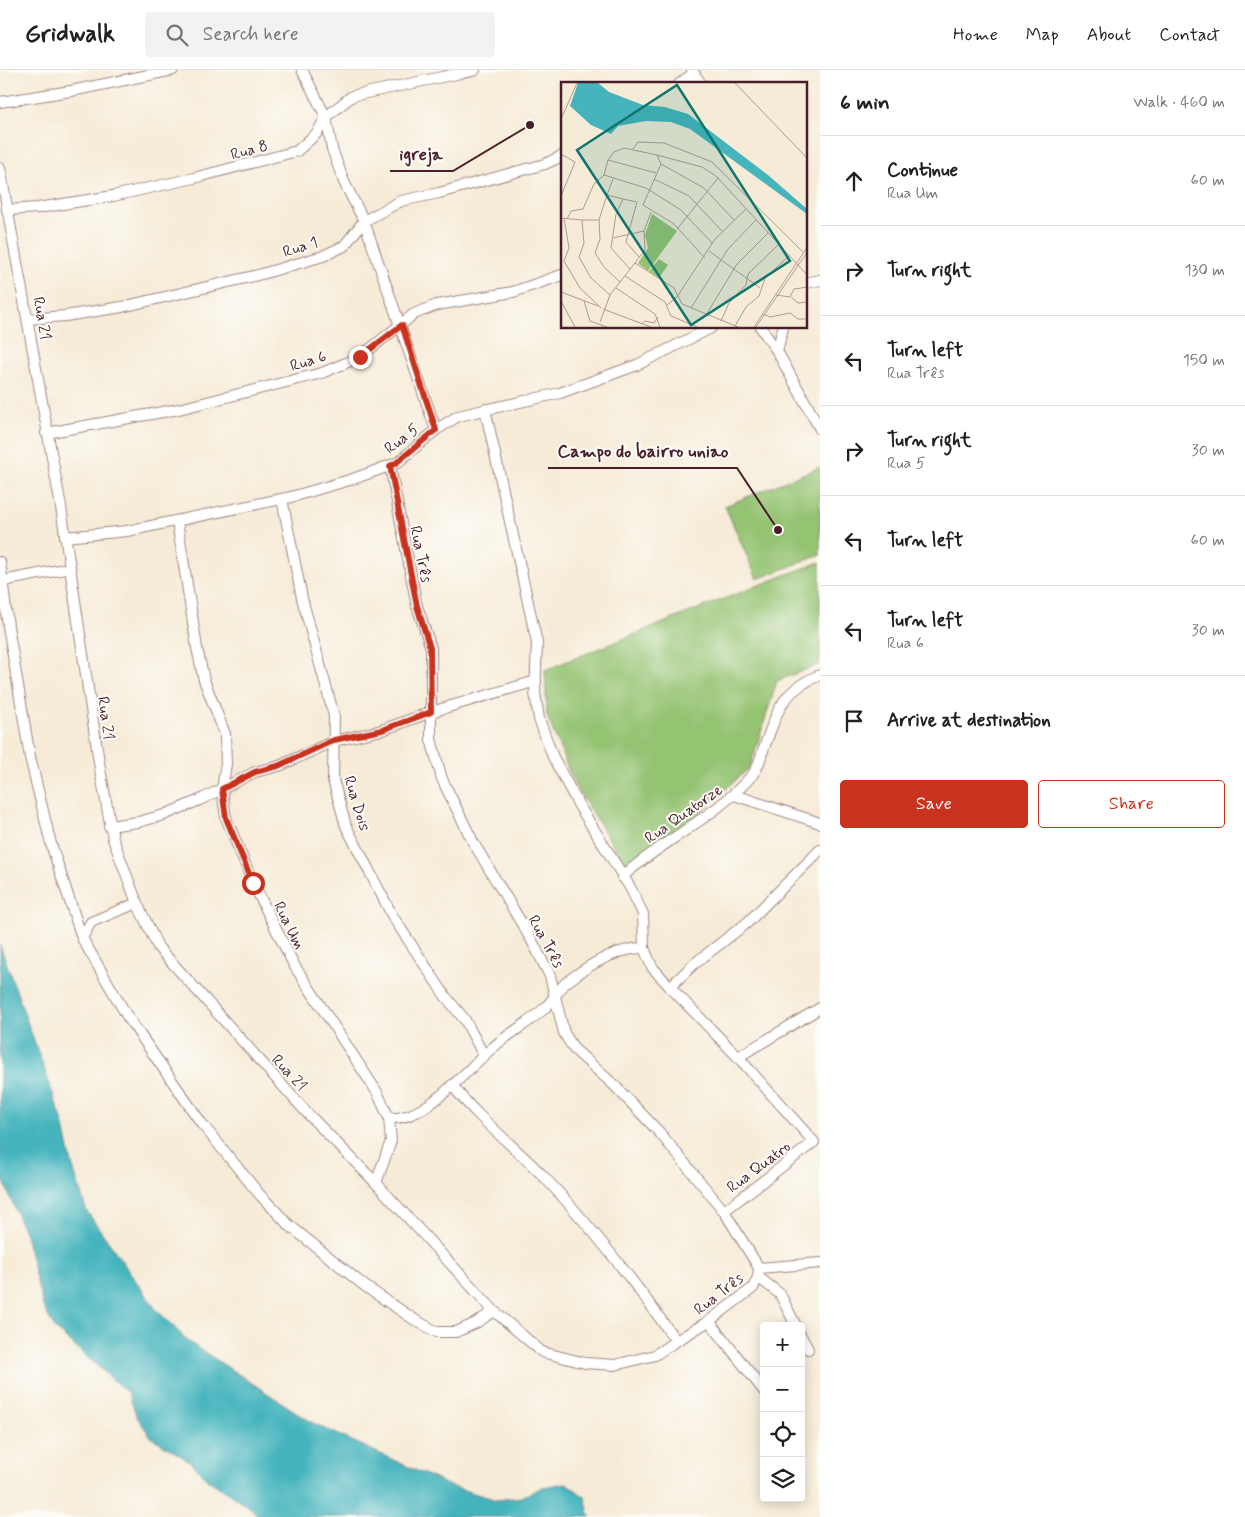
<!DOCTYPE html>
<html lang="en">
<head>
<meta charset="utf-8">
<style>
  body { margin:0; font-family:Mynerve,sans-serif; background:#f2f2f2; color:#202124 }
  .controls { position:absolute; right:15px; bottom:15px; display:grid; overflow:hidden; border-radius:5px; box-shadow:0 2px 12px #0003 }
  .controls button { width:45px; height:45px; display:grid; place-items:center; padding:0; border:0; border-bottom:1px solid #e0e0e0; background:#fff; color:#202124; font:25px sans-serif }
  .stop { position:absolute; width:15px; height:15px; margin:-11px; border:4px solid #c8321e; border-radius:50%; background:#fff }
  .stop.end { background:#c8321e; border-color:#fff; box-shadow:0 1px 5px #0008 }
  .list { margin:0; padding:0; list-style:none }
  h2 { display:flex; justify-content:space-between; align-items:center; height:65px; margin:0; padding:0 20px; font-size:21px }
  h2 small { font-size:16px; font-weight:400; color:#757577 }
  .list li { display:grid; grid-template-columns:32px 1fr auto; gap:15px; align-items:center; box-sizing:border-box; height:90px; padding:0 20px; border-top:1px solid #e0e0e0 }
  .list b { display:block; font-size:19px; white-space:nowrap }
  .list p { margin:0; font-size:16px; white-space:nowrap; color:#757577 }
  .list em { font-size:16px; font-style:normal; color:#757577 }
  .actions { display:flex; gap:10px; padding:15px 20px }
  .actions a { flex:1; padding:11px 0; border:1px solid #c8321e; border-radius:5px; text-align:center; font-size:18px; color:#c8321e }
  .actions .main { background:#c8321e; color:#fff }
  .icon { flex:none; width:28px; height:28px; fill:none; stroke:currentColor; stroke-width:2; stroke-linecap:round; stroke-linejoin:round }
  .map { position:relative; flex:none; width:820px; height:1447px; overflow:hidden }
  header { display:flex; align-items:center; gap:30px; box-sizing:border-box; height:70px; padding:0 25px; background:#fff; border-bottom:1px solid #e0e0e0 }
  header strong { font-size:24px }
  nav { display:flex; gap:28px; margin-inline-start:auto; font-size:18px }
  .search { width:350px; height:45px; background:#f2f2f2; display:flex; align-items:center; gap:12px; box-sizing:border-box; padding:0 18px; border-radius:5px; color:#757577; font-size:19px }
  main { display:flex }
  aside { flex:1; background:#fff }
  .map>svg:first-child { display:block }
  .green { fill:#94c372; stroke:#6f714e }
  .water { fill:#45b4bd; stroke:#486a74 }
  .lines { fill:none; stroke-linecap:round; stroke-linejoin:round }
  .street-casing { stroke:#a08581; stroke-width:12 }
  .street { stroke:#fff; stroke-width:10 }
  .route { stroke:#c8321e; stroke-width:6 }
  .labels { text-anchor:middle; stroke-width:4; stroke-linejoin:round; paint-order:stroke }
  .street-label { font-size:16px; fill:#4a1f2b; stroke:#fdfcf7 }
  .inset-road { fill:none; stroke:#b19992; stroke-width:1 }
  .view { fill:#0f766e; fill-opacity:0.15; stroke:#0f766e; stroke-width:2.5 }
  .inset-edge { fill:none; stroke:#4a1f2b; stroke-width:2.5 }
  .leader { fill:none; stroke:#4a1f2b; stroke-width:2 }
  .callout-dot { fill:#4a1f2b; stroke:#fdfcf7; stroke-width:2 }
  .callout-label { font-size:18px; text-anchor:middle; font-weight:bold; fill:#4a1f2b; stroke:#fdfcf7; stroke-width:4; stroke-linejoin:round; paint-order:stroke }
</style>
</head>
<body>
<header>
<strong>Gridwalk</strong>
<div class="search"><svg class="icon" aria-label="search" viewBox="0 0 24 24"><circle cx="10" cy="10" r="6"/><path d="M15 15l6 6"/></svg>Search here</div>
<nav><a>Home</a><a>Map</a><a>About</a><a>Contact</a></nav>
</header>
<main>
<div class="map">
<svg width="820" height="1447" viewBox="0 0 820 1447">
  <rect width="100%" height="100%" fill="#fdfcf7"/>
  <filter id="ink" filterUnits="userSpaceOnUse"><feTurbulence type="fractalNoise" baseFrequency=".02" numOctaves="2"/><feDisplacementMap in="SourceGraphic" scale="10" xChannelSelector="R" yChannelSelector="G"/><feConvolveMatrix kernelMatrix="1 2 1 2 8 2 1 2 1" color-interpolation-filters="sRGB"/></filter>
  <filter id="wash" filterUnits="userSpaceOnUse"><feTurbulence type="fractalNoise" baseFrequency=".0096" numOctaves="4" result="noise"/><feDisplacementMap in="SourceGraphic" scale="20" xChannelSelector="R" yChannelSelector="G"/><feGaussianBlur stdDeviation="1.12" result="paint"/><feColorMatrix in="noise" values="0 0 0 0 0 0 0 0 0 0 0 0 0 0 0 0 0 1.4 0 .05"/><feComposite in="paint" operator="in"/></filter>
  <g filter="url(#wash)">
    <rect width="100%" height="100%" fill="#f6ebd7"/>
    <g class="green">
      <polygon points="820,397 820,485 757,509 725,436"/>
      <path d="M820 492V594L777 611 750 697 694 748 625 794 575 716 547 646 545 600C637 564 728 526 820 492Z"/>
    </g>
    <polygon class="water" points="0,875 63,1052 72,1094 86,1140 155,1238 189,1272 313,1353 450,1416 497,1430 521,1427 543,1417 566,1413 585,1427 590,1447 259,1447 251,1438 208,1410 192,1393 151,1367 137,1347 128,1323 55,1259 43,1236 25,1165 2,1107 0,1100"/>
  </g>
  <g filter="url(#ink)">
    <g class="lines">
      <defs>
        <g id="street">
          <polyline points="302,0 326,47 332,79 344,112 364,151 436,360"/>
          <polyline points="692,0 701,14"/>
          <polyline points="679,14 694,3"/>
          <polyline points="0,32 71,21 173,0"/>
          <polyline points="0,98 61,437 100,699 113,769 137,833 158,877 308,1044 376,1113"/>
          <polyline points="7,140 38,138 113,126 194,108 297,81 317,63 326,47 352,26 475,0"/>
          <polyline points="806,213 820,210"/>
          <polyline points="28,249 65,246 122,237 262,204 323,186 344,176 364,151 401,131 439,123 545,94 562,86"/>
          <polyline points="761,258 777,281"/>
          <polyline points="783,258 777,281 820,359"/>
          <polyline points="46,363 179,339 322,303 360,287 414,244 437,235 513,222 562,205"/>
          <polyline points="390,396 417,536 431,578 431,669 442,709 473,772 531,869 550,906 564,963 574,979 614,1015 659,1062 724,1141 759,1198 758,1207 753,1218 709,1251 676,1271"/>
          <polyline points="282,429 302,528 334,646 333,710 346,756 393,847 446,927 465,950 484,986"/>
          <polyline points="177,451 197,578 204,610 225,664 226,694 222,719 226,748 253,813 294,895 377,1022 389,1048"/>
          <polyline points="65,467 127,461 291,427 353,409 397,393 436,360 458,346 560,323 637,295 711,258"/>
          <polyline points="0,492 8,556 30,687 51,774 82,868 127,946 202,1054 260,1125 289,1155 366,1217 415,1250 437,1262 456,1262 476,1253 494,1241"/>
          <polyline points="3,511 70,498"/>
          <polyline points="734,725 820,753"/>
          <polyline points="109,756 138,752 164,745 200,730 255,702 279,696 334,671 382,660 431,642 536,611"/>
          <polyline points="820,780 748,852 694,894 670,917 738,987 820,938"/>
          <path d="M622 807C664 769 717 747 753 704 758 698 760 690 762 683 777 645 778 622 820 605"/>
          <polyline points="82,868 91,852 137,833"/>
          <polyline points="644,878 652,897 670,917"/>
          <path d="M452 1015C480 1051 517 1078 548 1111 595 1161 637 1215 676 1271L655 1285 615 1295 585 1293 542 1282 494 1241 376 1113 391 1071 389 1048C426 1051 464 1002 491 979 508 964 529 953 546 937 554 929 559 918 568 911 590 894 617 878 644 878L643 844 631 819 578 734 553 687 539 649 535 623 537 573 485 339"/>
          <polyline points="724,1141 814,1072 738,987"/>
          <polyline points="759,1198 820,1193"/>
          <polyline points="758,1207 780,1224 796,1256"/>
          <polyline points="709,1251 764,1321"/>
          <polyline points="801,1266 808,1279"/>
        </g>
      </defs>
      <use href="#street" class="street-casing"/>
      <use href="#street" class="street"/>
    </g>
  </g>
  <g class="lines" filter="url(#ink)">
    <polyline class="route" points="253,813 226,748 222,719 255,702 278,696 334,670 382,660 431,642 430,578 417,536 390,396 396,393 436,360 402,255 360,287"/>
  </g>
  <g class="labels">
    <g class="street-label">
      <text transform="translate(249 79) rotate(-15)" y="6">Rua 8</text>
      <text transform="translate(300 176) rotate(-18)" y="6">Rua 1</text>
      <text transform="translate(43 248) rotate(80)" y="6">Rua 21</text>
      <text transform="translate(308 290) rotate(-17)" y="6">Rua 6</text>
      <text transform="translate(401 368) rotate(-37)" y="6">Rua 5</text>
      <text transform="translate(422 484) rotate(78)" y="6">Rua Três</text>
      <text transform="translate(107 648) rotate(82)" y="6">Rua 21</text>
      <text transform="translate(358 733) rotate(73)" y="6">Rua Dois</text>
      <text transform="translate(683 743) rotate(-35)" y="6">Rua Quatorze</text>
      <text transform="translate(290 855) rotate(64)" y="6">Rua Um</text>
      <text transform="translate(547 871) rotate(61)" y="6">Rua Três</text>
      <text transform="translate(290 1002) rotate(47)" y="6">Rua 21</text>
      <text transform="translate(758 1096) rotate(-37)" y="6">Rua Quatro</text>
      <text transform="translate(718 1223) rotate(-38)" y="6">Rua Três</text>
    </g>
  </g>
  <g transform="translate(561 12)">
    <rect width="246" height="246" fill="#f6ebd7"/>
    <path d="M91 132 116 149 87 189 77 181 87 166 84 153ZM98 177 107 183 98 196 88 189Z" fill="#94c372"/>
    <path d="M17 1H37L48 10 82 23 104 25 127 32 207 93 246 127V132L129 47 110 40 85 39 57 44 50 52 30 43 9 24Z" fill="#45b4bd"/>
    <path class="inset-road" d="M174 1 247 77M0 37 16 1M72 67 77 60 103 61 151 80 242 170M0 72 14 80 0 114M96 73 141 85 155 94 247 194M47 78 43 93 85 106 120 128 151 161M100 82 143 106 173 138M95 91 47 78 53 70 63 66 96 73 100 82 82 123 113 142 144 176M52 97 46 113 62 117M93 97 128 114 161 149M46 113 38 138 39 157 34 171 43 185 59 200M0 136 21 138M3 136 8 166 3 179 19 206 40 226M6 137 10 129 22 127 33 102 43 93M38 138H21L23 161 18 175 30 196 49 213M116 147 157 96M52 156 83 149M148 169 199 206M74 181 113 206 121 222 177 245M69 187 50 166 55 132 62 117 76 120 65 160 78 175M64 194 104 220 110 234 136 245M55 206 94 232 99 245M0 210 37 224M215 213 229 215 233 207 247 205M230 215 237 221 247 220M0 219 14 245M23 219 29 239 46 245M106 223 116 215 154 157 185 127M130 226 167 167 195 138M42 227 90 245M202 232 209 235 229 231 237 237H247M145 233 176 182 207 151M160 239 168 221 185 203 187 192 218 162M39 240 49 213 84 168 83 149 90 130M81 242 84 239 93 241 97 235M174 244 185 225 198 214 204 196 228 174M193 245 247 164M195 245 247 169"/>
    <path class="view" d="M116 3 229 179 130 243 16 68Z"/>
    <rect width="246" height="246" class="inset-edge"/>
  </g>
  <path class="leader" d="M530 55L453 101H390M778 460L737 398H548"/>
  <g class="callout-dot">
    <circle cx="530" cy="55" r="5"/>
    <circle cx="778" cy="460" r="5"/>
  </g>
  <g class="callout-label">
    <text x="421" y="90">igreja</text>
    <text x="643" y="387">Campo do bairro uniao</text>
  </g>
</svg>
<div class="controls">
<button>+</button>
<button>−</button>
<button><svg class="icon" aria-label="locate" viewBox="0 0 24 24"><circle cx="12" cy="12" r="6"/><path d="M12 2v4M12 18v4M2 12h4M18 12h4"/></svg></button>
<button><svg class="icon" aria-label="layers" viewBox="0 0 24 24"><path d="M12 4l9 5-9 5-9-5zM3 14l9 5 9-5"/></svg></button>
</div>
<div class="stop" style="left:253px;top:813px"></div>
<div class="stop end" style="left:360px;top:287px"></div>
</div>
<aside>
<h2>6 min<small>Walk · 460 m</small></h2>
<ul class="list">
<li><svg class="icon" aria-label="ahead" viewBox="0 0 24 24"><path d="M12 20V5M6 11l6-6 6 6"/></svg><div><b>Continue</b><p>Rua Um</p></div><em>60 m</em></li>
<li><svg class="icon" aria-label="right" viewBox="0 0 24 24"><path d="M7 20v-9h11M14 6l5 5-5 5"/></svg><div><b>Turn right</b></div><em>130 m</em></li>
<li><svg class="icon" aria-label="left" viewBox="0 0 24 24"><path d="M17 20v-9H6M10 6l-5 5 5 5"/></svg><div><b>Turn left</b><p>Rua Três</p></div><em>150 m</em></li>
<li><svg class="icon" aria-label="right" viewBox="0 0 24 24"><path d="M7 20v-9h11M14 6l5 5-5 5"/></svg><div><b>Turn right</b><p>Rua 5</p></div><em>30 m</em></li>
<li><svg class="icon" aria-label="left" viewBox="0 0 24 24"><path d="M17 20v-9H6M10 6l-5 5 5 5"/></svg><div><b>Turn left</b></div><em>60 m</em></li>
<li><svg class="icon" aria-label="left" viewBox="0 0 24 24"><path d="M17 20v-9H6M10 6l-5 5 5 5"/></svg><div><b>Turn left</b><p>Rua 6</p></div><em>30 m</em></li>
<li><svg class="icon" aria-label="arrive" viewBox="0 0 24 24"><path d="M6 21V4h12l-3 4 3 4H6"/></svg><div><b>Arrive at destination</b></div></li>
</ul>
<div class="actions"><a class="main">Save</a><a>Share</a></div>
</aside>
</main>
</body>
</html>
